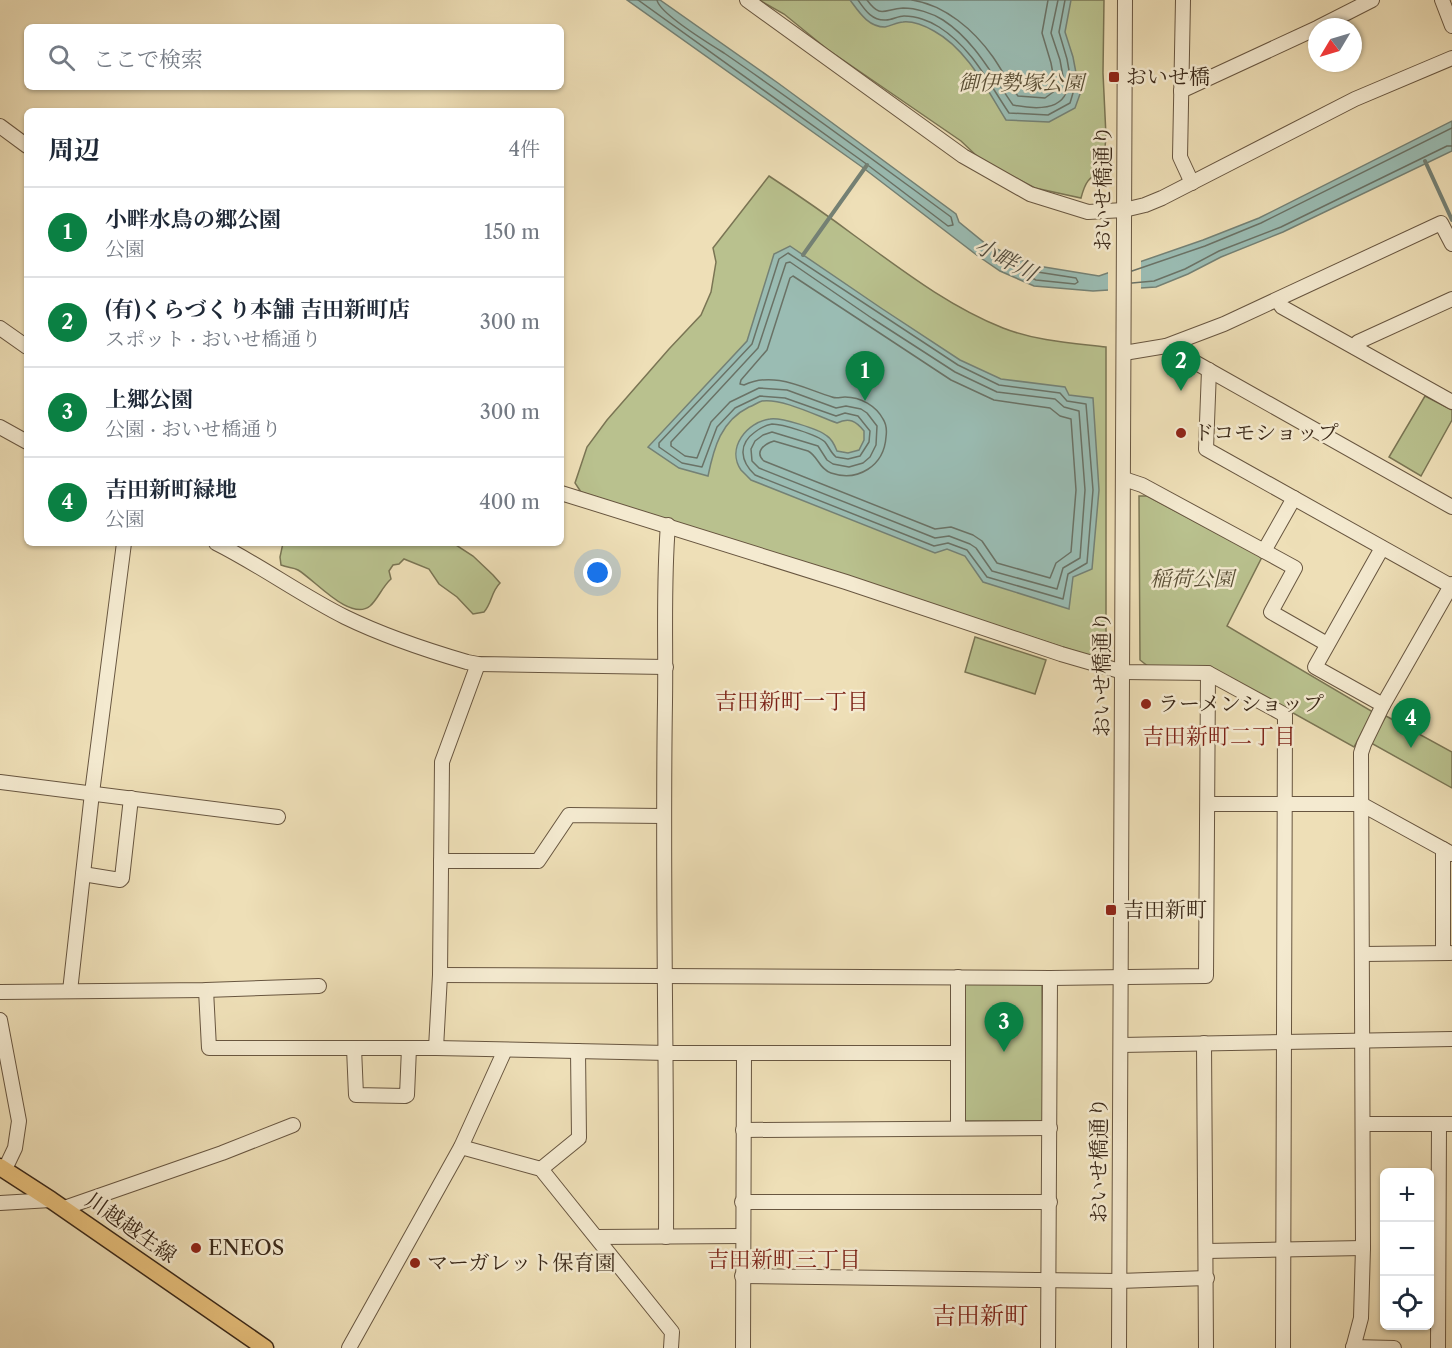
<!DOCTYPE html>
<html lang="ja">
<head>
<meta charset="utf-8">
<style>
  body { margin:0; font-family:"Libre Caslon Text","Noto Serif JP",serif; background:#f6f6f7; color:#1f2937 }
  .controls { position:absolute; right:18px; bottom:18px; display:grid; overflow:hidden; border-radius:9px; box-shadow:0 2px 4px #0004 }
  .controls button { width:54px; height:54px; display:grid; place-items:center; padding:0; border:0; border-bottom:2px solid #e0e1e3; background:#fff; color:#1f2937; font:30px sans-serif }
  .compass { position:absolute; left:1308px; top:18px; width:54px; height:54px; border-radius:50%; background:#fff; box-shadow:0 2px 4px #0004; rotate:232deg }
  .you { position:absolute; left:598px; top:573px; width:21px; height:21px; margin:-15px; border:4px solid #fff; border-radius:50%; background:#1a73e8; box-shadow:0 0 0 9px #1a73e833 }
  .badge { display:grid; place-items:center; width:39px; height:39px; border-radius:50%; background:#0b8043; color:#fff; font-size:20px; font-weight:700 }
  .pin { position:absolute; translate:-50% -50px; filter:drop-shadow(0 2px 3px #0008) }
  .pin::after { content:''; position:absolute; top:32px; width:21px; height:18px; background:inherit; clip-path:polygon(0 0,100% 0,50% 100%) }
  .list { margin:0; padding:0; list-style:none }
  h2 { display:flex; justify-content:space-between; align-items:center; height:78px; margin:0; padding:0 24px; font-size:26px }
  h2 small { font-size:20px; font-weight:400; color:#747a83 }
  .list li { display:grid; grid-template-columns:39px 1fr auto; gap:18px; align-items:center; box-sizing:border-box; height:90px; padding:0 24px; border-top:2px solid #e0e1e3 }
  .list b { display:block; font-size:22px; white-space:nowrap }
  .list p { margin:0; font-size:20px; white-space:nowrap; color:#747a83 }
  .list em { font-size:20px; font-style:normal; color:#747a83 }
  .icon { flex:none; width:33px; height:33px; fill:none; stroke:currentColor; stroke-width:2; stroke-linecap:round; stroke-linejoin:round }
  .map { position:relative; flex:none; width:1452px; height:1348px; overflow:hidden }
  .search { position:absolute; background:#fff; box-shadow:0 2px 4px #0004; left:24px; top:24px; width:540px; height:66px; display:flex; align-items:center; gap:15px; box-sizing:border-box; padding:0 21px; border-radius:9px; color:#747a83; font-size:22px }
  .panel { position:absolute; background:#fff; box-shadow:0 2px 4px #0004; left:24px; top:108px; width:540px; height:438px; border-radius:9px }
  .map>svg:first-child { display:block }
  .green { fill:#b9c18e; stroke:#7a7554; stroke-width:1.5 }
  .water { fill:#9abcb3; stroke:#748175; stroke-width:1.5 }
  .pier { fill:#eedfb7 }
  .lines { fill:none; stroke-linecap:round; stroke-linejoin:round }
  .shore { stroke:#6a7266; stroke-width:1.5 }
  .stream { stroke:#748175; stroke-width:4 }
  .minor-casing { stroke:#685640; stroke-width:16 }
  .major-casing { stroke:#3b2919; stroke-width:19 }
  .minor { stroke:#f4ead0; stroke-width:14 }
  .major { stroke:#e7c07c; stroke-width:16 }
  .poi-dot { fill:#8f2418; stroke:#f4ead0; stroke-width:2 }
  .labels { text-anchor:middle; stroke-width:5; stroke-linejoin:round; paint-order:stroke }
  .poi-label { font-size:21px; fill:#3b2919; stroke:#f4ead0; text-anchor:start }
  .park-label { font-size:21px; font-style:italic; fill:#5a4f36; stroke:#f4ead0 }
  .street-label { font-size:21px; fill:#3b2919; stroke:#f4ead0 }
  .water-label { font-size:22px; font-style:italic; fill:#534e40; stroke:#f4ead0 }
  .neighbourhood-label { font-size:22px; fill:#7a1f14; stroke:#f4ead0 }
  .quarter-label { font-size:24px; fill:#7a1f14; stroke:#f4ead0 }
</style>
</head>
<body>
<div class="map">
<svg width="1452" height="1348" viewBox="0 0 1452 1348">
  <rect width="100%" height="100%" fill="#eedfb7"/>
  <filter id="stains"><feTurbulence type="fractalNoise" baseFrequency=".00333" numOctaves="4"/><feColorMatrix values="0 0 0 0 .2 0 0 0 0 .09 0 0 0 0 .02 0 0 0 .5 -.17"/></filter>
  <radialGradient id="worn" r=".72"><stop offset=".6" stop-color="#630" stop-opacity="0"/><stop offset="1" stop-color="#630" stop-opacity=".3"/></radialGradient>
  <g class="green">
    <path d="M759 0H1104L1103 73 1106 136 1103 171C1088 177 1085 183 1081 198L1035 188 980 159 961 141 827 49 784 14Z"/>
    <path d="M769 176C798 195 827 215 855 236 902 270 948 306 1003 328 1036 341 1071 343 1106 347V654L1100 659 581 492 575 483 587 447 607 420 669 349 701 315 711 292 716 262 713 248Z"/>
    <polygon points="1425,396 1452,410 1452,420 1421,476 1389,457"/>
    <polygon points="1139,496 1147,496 1262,557 1227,626 1373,712 1354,747 1209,666 1149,667 1140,660"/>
    <path d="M283 543H453L473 556 493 575 500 583C491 592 492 603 484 612L473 614 457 597 439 584 429 569 404 559 399 564 393 565 389 571 391 579C382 587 378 599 370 606 350 622 315 580 298 570 293 567 288 568 281 565L280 557Z"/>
    <polygon points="975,637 1046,660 1035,694 965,672"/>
    <polygon points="1386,716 1452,752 1452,788 1371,743"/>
    <polygon points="965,983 1042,983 1043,1121 965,1121"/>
  </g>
  <g class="water">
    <polygon points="627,0 660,0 778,83 956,214 959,222 986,244 1032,265 1099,276 1203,240 1259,218 1452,121 1452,151 1283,232 1221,257 1188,274 1156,287 1093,291 1034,286 1000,271 978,256 862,167"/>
    <path d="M850 0H1071L1065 32 1073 57 1080 94 1075 108 1049 122 1006 120C986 88 967 49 934 31 925 26 913 21 903 22 897 22 891 26 885 27 868 27 859 12 850 0Z"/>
    <path d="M790 246 881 308 960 360 1001 379 1065 387 1069 395 1093 398 1099 490 1092 569 1073 577 1069 609 983 582 965 556 947 549 935 553 751 480C748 477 744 473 741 470 726 448 747 422 770 419 780 417 819 429 827 436 832 439 835 446 837 451L848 453 859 450 864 440V431C856 421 849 417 837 423 817 416 782 398 762 401 758 402 753 406 749 407 721 421 714 447 708 476L679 468 648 447 747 341 774 254Z"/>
  </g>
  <polygon class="pier" points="1141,258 1141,291 1108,293 1108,270"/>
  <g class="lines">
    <g class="shore">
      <path d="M638 0 865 163 948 226 953 225 951 217C876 162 801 106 724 53 711 45 659 13 657 0"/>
      <path d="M858 0C865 10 872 21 886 20 892 20 898 16 904 16 916 16 930 21 939 27 972 48 988 82 1009 113L1048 115 1070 103 1073 93 1067 59 1059 32 1065 0"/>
      <path d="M867 0C881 19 884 9 903 8 916 8 932 13 943 20 975 41 992 75 1013 105 1028 108 1058 112 1066 93L1060 60 1051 33 1058 0"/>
      <path d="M912 0C945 5 974 30 993 57 1002 70 1009 84 1018 96L1045 98 1056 90 1051 63 1042 33 1048 0"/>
      <path d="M788 253 958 365 999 385 1060 393 1067 401 1086 404 1093 490 1087 563 1068 574 1063 599 987 577 967 550 948 543 934 546 755 475C740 461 738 444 755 432 759 429 766 425 772 424 782 424 818 435 825 442 829 447 831 453 836 457L848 459 860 456 869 442 870 431 858 416 845 413 836 416 785 398 760 396 735 408 717 427 702 467 682 463 659 447V443L752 344 779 259Z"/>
      <polygon points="786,263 790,262 873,319 955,372 997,392 1055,399 1064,407 1079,411 1085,490 1080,558 1063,568 1057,589 992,571 976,548 970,544 949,536 935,538 759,468 752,461 751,449 755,441 763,435 772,432 818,446 827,460 833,464 849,467 863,463 870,457 876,445 877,426 867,413 861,409 846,406 836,408 787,390 759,388 730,402 711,422 697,458 685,456 671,446 671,442 758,348"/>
      <polygon points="1031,271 1076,278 1078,282 1075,284 1036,280 1028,276"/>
      <polyline points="1132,271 1205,246 1261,223 1452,128"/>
      <path d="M793 276 951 380 994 400 1050 408 1060 416 1071 419 1076 490 1071 552 1056 563 1050 578 997 563 982 541 973 535 951 527 935 529 764 461C754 452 764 444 774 441L808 451C818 456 819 469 831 473 858 482 884 466 886 437 887 430 887 425 883 419 876 406 861 397 845 397 840 397 837 399 832 397 803 388 774 371 744 385L740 384 741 380 767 350 790 278Z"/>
      <polyline points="1132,283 1154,281 1185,269 1219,251 1281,227 1447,146 1452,146"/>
    </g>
    <g class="stream">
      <polyline points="1425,161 1452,220"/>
      <polyline points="803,255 867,165"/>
    </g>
    <defs>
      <g id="minor">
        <polyline points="747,0 963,156 1030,194 1088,212 1124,210 1145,205 1162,198 1355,99 1452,58"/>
        <polyline points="1183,0 1180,157 1192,183"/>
        <polyline points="1442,0 1452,26"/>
        <polyline points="1319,27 1372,0"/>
        <polyline points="1181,91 1317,28"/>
        <polyline points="0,126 27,146"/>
        <polyline points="1277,300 1282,307 1452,402"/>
        <polyline points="0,328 27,347"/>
        <polyline points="1166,346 1452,507"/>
        <polyline points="1355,347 1358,342 1452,299"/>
        <polyline points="1124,353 1166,346 1224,324 1441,223 1452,244"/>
        <polyline points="1209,370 1206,449 1451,586"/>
        <polyline points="0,427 27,442"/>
        <polyline points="1124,479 1142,485 1264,551 1294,498"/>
        <polyline points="561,493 846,582 1061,654 1123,672 1208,673 1285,715 1283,1348"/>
        <path d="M216 543C260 565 301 595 345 617 384 636 426 650 467 662L478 664 666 667"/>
        <polyline points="1382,548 1315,667 1383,705"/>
        <polyline points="1264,551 1295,568 1271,612 1327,644"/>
        <polyline points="0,782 278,817"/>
        <polyline points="1208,804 1361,804 1452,854"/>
        <polyline points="1443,849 1443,953"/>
        <polyline points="441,861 538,861 569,815 663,816"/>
        <polyline points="83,874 120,880 122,878 131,798"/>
        <polyline points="1363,954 1450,953"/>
        <polyline points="440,975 1050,978 1206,976 1208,673"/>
        <polyline points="958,977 958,1128"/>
        <polyline points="206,990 209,1048 436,1048 440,975 442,762 478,664"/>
        <polyline points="70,991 92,793 124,543"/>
        <polyline points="0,992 206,990 319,986"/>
        <polyline points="0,1020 19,1121 15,1148 5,1169"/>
        <polyline points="1204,1043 1206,1348"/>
        <polyline points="1121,1045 1452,1039"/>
        <polyline points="354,1048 356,1095 405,1096 407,1095 409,1048"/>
        <polyline points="436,1048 667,1053 958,1053"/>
        <polyline points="1364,1124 1452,1124"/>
        <polyline points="743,1130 1050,1128"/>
        <polyline points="461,1147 541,1169 672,1332 671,1348"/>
        <polyline points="541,1169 579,1138 578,1051"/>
        <polyline points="742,1202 1050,1202"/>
        <polyline points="0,1203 51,1200"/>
        <polyline points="64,1208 222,1153 293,1125"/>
        <polyline points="597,1237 742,1236"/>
        <path d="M666 1237C667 1058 662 880 665 702 666 643 663 585 668 525"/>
        <polyline points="1206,1251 1363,1248"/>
        <polyline points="742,1276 1119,1281 1207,1278"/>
        <polyline points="1353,1347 1394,1348"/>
        <polyline points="349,1348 461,1147 505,1050"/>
        <polyline points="743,1348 744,1053"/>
        <polyline points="1048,1348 1050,978"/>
        <polyline points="1119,1348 1125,0"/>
        <polyline points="1353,1348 1361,1318 1363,1248 1361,753 1364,744 1383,705 1452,584"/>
        <polyline points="1438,1348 1439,1125"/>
      </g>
      <polyline id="major" points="0,1167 51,1200 265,1348"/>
    </defs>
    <use href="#minor" class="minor-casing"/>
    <use href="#major" class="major-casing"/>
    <use href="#minor" class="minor"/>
    <use href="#major" class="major"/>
  </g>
  <g class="poi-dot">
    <rect x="1108" y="71" width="12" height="12" rx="3"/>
    <circle cx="1181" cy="433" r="6"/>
    <circle cx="1146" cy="704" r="6"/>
    <rect x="1105" y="904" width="12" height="12" rx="3"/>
    <circle cx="196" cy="1248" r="6"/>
    <circle cx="415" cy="1263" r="6"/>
  </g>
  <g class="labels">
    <g class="poi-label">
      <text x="1126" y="84">おいせ橋</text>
      <text x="1193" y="440">ドコモショップ</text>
      <text x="1158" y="711">ラーメンショップ</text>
      <text x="1123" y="917">吉田新町</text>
      <text x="208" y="1255">ENEOS</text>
      <text x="427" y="1270">マーガレット保育園</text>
    </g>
    <g class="park-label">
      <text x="1021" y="90">御伊勢塚公園</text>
      <text x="1192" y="586">稲荷公園</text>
    </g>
    <g class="street-label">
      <text transform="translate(1103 188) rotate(-90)" y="7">おいせ橋通り</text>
      <text transform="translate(1102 674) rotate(-90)" y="7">おいせ橋通り</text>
      <text transform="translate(1099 1160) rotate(-90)" y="7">おいせ橋通り</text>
      <text transform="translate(131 1228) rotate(35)" y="7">川越越生線</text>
    </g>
    <g class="water-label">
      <text transform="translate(1006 259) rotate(28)" y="8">小畔川</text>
    </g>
    <g class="neighbourhood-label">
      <text x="792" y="709">吉田新町一丁目</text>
      <text x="1219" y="744">吉田新町二丁目</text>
      <text x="784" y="1267">吉田新町三丁目</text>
    </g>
    <g class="quarter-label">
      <text x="980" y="1324">吉田新町</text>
    </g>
  </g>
  <rect width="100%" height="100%" filter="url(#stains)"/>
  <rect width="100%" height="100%" fill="url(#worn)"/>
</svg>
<div class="controls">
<button>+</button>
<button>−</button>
<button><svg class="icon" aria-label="locate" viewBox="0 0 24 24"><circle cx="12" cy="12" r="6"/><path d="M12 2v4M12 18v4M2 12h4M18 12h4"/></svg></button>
</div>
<svg class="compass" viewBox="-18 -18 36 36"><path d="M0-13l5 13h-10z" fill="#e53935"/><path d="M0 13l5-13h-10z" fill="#747a83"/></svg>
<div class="you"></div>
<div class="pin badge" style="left:865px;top:401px">1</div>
<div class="pin badge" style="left:1181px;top:391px">2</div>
<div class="pin badge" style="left:1004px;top:1052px">3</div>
<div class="pin badge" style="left:1411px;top:748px">4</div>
<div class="search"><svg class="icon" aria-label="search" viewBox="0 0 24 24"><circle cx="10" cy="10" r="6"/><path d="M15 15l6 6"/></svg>ここで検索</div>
<section class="panel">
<h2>周辺<small>4件</small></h2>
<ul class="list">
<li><span class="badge">1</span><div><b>小畔水鳥の郷公園</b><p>公園</p></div><em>150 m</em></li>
<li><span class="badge">2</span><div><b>(有)くらづくり本舗 吉田新町店</b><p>スポット · おいせ橋通り</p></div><em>300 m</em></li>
<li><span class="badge">3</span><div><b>上郷公園</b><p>公園 · おいせ橋通り</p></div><em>300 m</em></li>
<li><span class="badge">4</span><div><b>吉田新町緑地</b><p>公園</p></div><em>400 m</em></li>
</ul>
</section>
</div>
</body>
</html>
